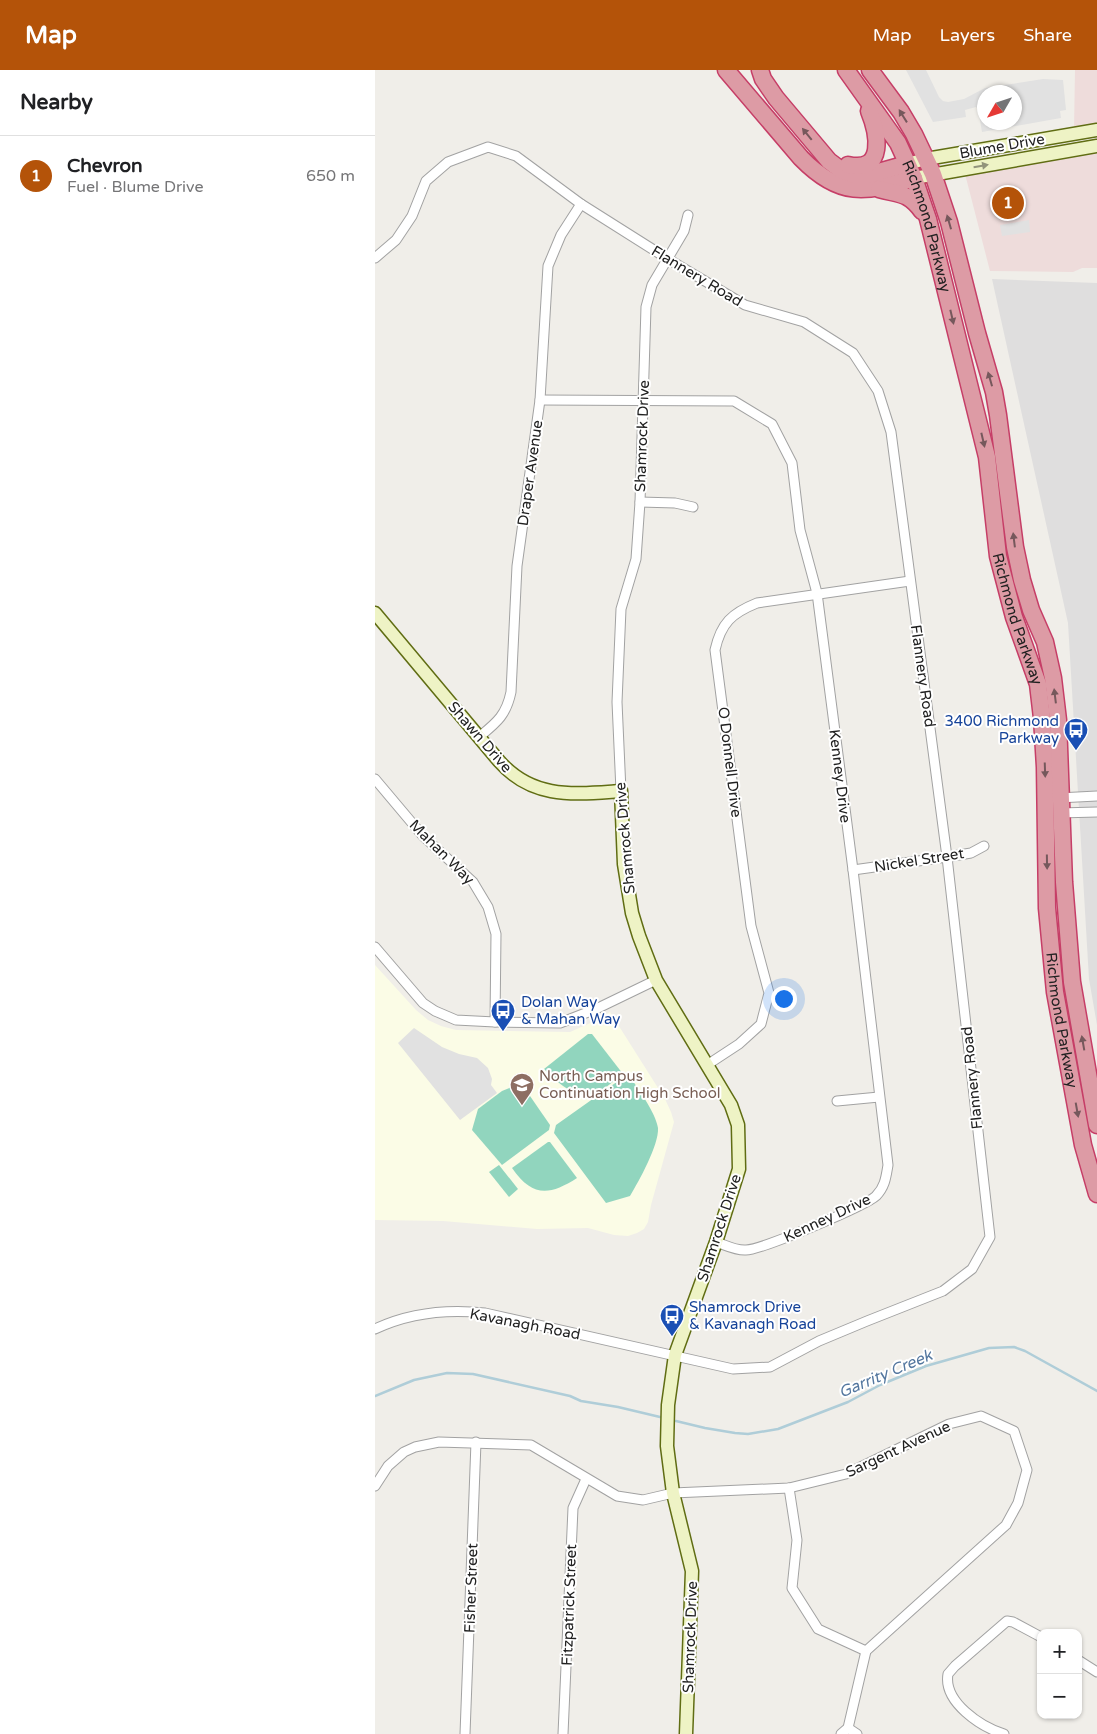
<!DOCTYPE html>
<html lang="en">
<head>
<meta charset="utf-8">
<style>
  body { margin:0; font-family:"Varela Round",sans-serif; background:#f6f6f6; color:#202124 }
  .controls { position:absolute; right:15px; bottom:15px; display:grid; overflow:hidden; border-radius:10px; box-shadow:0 1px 4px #0004 }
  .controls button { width:45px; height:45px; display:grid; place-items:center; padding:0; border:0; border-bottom:1px solid #e0e0e0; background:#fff; color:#202124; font:25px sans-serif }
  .compass { position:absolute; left:602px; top:15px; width:45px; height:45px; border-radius:50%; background:#fff; box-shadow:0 1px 4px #0004; rotate:231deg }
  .you { position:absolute; left:408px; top:928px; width:18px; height:18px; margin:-12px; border:4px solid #fff; border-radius:50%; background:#1a73e8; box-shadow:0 0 0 8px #1a73e833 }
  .badge { display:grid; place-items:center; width:32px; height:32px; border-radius:50%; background:#b45309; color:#fff; font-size:16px; font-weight:700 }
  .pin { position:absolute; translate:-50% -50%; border:2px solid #fff; box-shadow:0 1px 5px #0006 }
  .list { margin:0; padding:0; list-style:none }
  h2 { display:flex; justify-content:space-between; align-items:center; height:65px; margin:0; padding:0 20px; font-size:21px }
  h2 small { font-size:16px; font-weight:400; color:#757577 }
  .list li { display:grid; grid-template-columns:32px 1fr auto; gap:15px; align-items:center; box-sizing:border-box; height:80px; padding:0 20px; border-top:1px solid #e0e0e0 }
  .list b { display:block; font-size:19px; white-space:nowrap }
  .list p { margin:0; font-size:16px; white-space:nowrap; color:#757577 }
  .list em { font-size:16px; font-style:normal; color:#757577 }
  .map { position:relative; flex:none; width:722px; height:1664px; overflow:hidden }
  header { display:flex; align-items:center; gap:30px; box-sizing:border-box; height:70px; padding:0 25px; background:#b45309; color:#fff }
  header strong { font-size:24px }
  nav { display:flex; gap:28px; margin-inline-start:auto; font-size:18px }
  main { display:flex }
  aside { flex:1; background:#fff }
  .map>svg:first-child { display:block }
  .residential { fill:#dfdede }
  .commercial { fill:#eedcdb }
  .education { fill:#fbfce6 }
  .pitch { fill:#91d5be }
  .parking { fill:#e1e1e1; fill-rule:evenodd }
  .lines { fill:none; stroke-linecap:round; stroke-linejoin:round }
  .stream { stroke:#afcdd8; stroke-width:2.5 }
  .street-casing { stroke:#a2a2a2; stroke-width:11 }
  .secondary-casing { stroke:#606d13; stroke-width:15 }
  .highway-casing { stroke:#c63e67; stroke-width:19 }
  .street { stroke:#fff; stroke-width:9 }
  .secondary { stroke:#eef3c5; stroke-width:12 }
  .highway { stroke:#dd9ba5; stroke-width:16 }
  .oneway { fill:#76585c }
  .oneway2 { fill:#92947b }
  .labels { text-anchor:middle; stroke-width:4; stroke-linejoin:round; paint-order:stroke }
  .street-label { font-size:15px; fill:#212121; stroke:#fff }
  .transit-label { font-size:15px; fill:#164399; stroke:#fff; text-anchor:start }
  .education-label { font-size:15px; fill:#785e54; stroke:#fff; text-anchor:start }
  .water-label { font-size:16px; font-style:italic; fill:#54779f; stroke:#fff }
</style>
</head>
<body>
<header>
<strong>Map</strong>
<nav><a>Map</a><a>Layers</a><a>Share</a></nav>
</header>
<main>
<aside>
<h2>Nearby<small></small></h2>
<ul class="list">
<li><span class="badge">1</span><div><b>Chevron</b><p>Fuel · Blume Drive</p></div><em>650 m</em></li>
</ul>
</aside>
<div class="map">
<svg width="722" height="1664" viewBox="0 0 722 1664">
  <rect width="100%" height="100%" fill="#f0eee9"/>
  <polygon class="residential" points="617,209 722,213 722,955 714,909 693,553"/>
  <g class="commercial">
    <polygon points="700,0 722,0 722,56 699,60"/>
    <polygon points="722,80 722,198 707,198 698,202 615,201 589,100"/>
  </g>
  <polygon class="education" points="0,895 41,940 53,950 66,956 81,960 195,962 222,950 235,942 290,1029 296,1042 299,1052 276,1135 273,1152 269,1159 262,1163 253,1166 239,1165 213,1158 162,1159 68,1151 0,1150"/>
  <g class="pitch">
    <path d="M213 964H217L248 1004 217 1028C195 1022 185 1016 169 999Z"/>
    <path d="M253 1004C262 1017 281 1043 283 1058 284 1075 264 1111 255 1126L231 1133 179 1063 181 1055Z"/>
    <polygon points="146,1013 175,1055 174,1060 127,1095 97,1060 103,1039 127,1021"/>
    <path d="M173 1072H175L202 1108C174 1126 157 1127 137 1098Z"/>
    <polygon points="124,1095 143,1119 134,1127 114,1102"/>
  </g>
  <g class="parking">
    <path d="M531 0H551L564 27 568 31 573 32 589 29 610 18 668 9 688 10 691 40 685 41 686 48 607 62 603 39 601 37 590 40 591 47 558 52ZM610 22H640V52H610Z"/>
    <polygon points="654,150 655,162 627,166 625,155"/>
    <polygon points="39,958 67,977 84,984 102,988 113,998 117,1009 116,1015 122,1023 85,1050 23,973"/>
  </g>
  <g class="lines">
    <g class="stream">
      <polyline points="0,1326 39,1310 72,1303 98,1304 195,1326 206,1331 243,1337 285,1347"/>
      <polyline points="301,1351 330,1358 360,1363 373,1364 403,1359 473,1332 505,1315 551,1296 614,1278 639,1277 650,1281 722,1321"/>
    </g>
    <defs>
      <g id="street">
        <path d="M0 188 21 170 37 146 51 111 73 92 113 77 141 86 206 134 293 189 370 235 429 252 478 283 503 321 516 362 572 787 615 1167 597 1199 568 1221 492 1251 444 1271 395 1297 358 1299 110 1243C73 1239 34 1243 0 1259"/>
        <path d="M165 330 359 331 397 354 417 393 425 460 442 523 478 800 513 1095C511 1107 510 1117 501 1126 490 1136 386 1180 371 1180 362 1181 350 1175 341 1172"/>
        <polyline points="265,432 300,433 318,437"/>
        <path d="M104 667C121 653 131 646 136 622L142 496 165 330 173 196 186 165 206 134"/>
        <polyline points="0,709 48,766 98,812 113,837 121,864 120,952"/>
        <polyline points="246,721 242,632 246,539 261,489 265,432 271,237 277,215 309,161 313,145"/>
        <polyline points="683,728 722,726"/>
        <polyline points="684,743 722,742"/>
        <polyline points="478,800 572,787 596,783 609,776"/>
        <polyline points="0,877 48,933 60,941 81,950 120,952 185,953 221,939 281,910"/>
        <path d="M332 995 364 974 386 954 394 923 376 856 340 580C346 553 357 543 382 533L535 511"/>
        <polyline points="462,1031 504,1027"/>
        <polyline points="0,1416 13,1396 29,1382 40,1377 64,1372 156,1375 242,1426 268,1430 298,1423 414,1418 471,1404 574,1354 606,1346 639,1361 652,1400 643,1433 631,1455 491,1581 473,1658 466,1664"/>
        <polyline points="414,1418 422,1470 417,1518 443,1559 491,1581"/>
        <polyline points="703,1590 722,1602"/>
        <polyline points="473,1658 482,1664"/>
        <polyline points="90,1664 101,1372"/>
        <polyline points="188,1664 198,1438 211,1409"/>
        <path d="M629 1664C606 1657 568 1632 573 1604L580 1596 632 1551 638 1552 666 1567"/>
      </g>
      <g id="secondary">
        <polyline points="532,94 551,89 722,60"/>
        <polyline points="539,108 722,76"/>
        <path d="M0 543 124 691C158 730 200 724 246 721L249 794 257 843 264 866 281 910 356 1035 363 1055 364 1099 341 1172 300 1285 293 1335 292 1376 298 1423 317 1501 311 1664"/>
      </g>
      <g id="highway">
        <path d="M351 0 426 88C465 128 490 123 539 108"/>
        <polyline points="385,0 388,9 401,28 454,91 466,100 479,105 493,105 532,94"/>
        <path id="s1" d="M471 0 523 73 539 108 553 149 612 387 623 486 639 547 663 614 667 648 670 697 672 838 680 922 708 1075 722 1124"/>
        <polyline points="495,0 526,42 539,64 558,104 574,152 602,263 619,322 623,345 640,477 647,510 656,540 670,572 678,608 683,650 689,812 697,912 722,1055"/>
        <path d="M473 95C511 103 503 63 494 41"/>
        <path d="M504 119C525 125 533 122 547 141"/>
      </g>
    </defs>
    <use href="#street" class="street-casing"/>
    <use href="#secondary" class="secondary-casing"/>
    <use href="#highway" class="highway-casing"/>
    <use href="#street" class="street"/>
    <use href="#secondary" class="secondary"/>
    <use href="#highway" class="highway"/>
  </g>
  <defs><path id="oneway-solid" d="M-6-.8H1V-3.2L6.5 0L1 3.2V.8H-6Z" transform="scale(1.25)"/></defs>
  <g class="oneway">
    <use href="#oneway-solid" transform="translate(528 46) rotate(-122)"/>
    <use href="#oneway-solid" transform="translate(432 64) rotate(-129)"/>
    <use href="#oneway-solid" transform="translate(574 152) rotate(-106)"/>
    <use href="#oneway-solid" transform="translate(577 247) rotate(77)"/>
    <use href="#oneway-solid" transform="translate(615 309) rotate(-106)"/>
    <use href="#oneway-solid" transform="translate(608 370) rotate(77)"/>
    <use href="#oneway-solid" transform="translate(639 470) rotate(-97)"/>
    <use href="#oneway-solid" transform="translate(680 626) rotate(-97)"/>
    <use href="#oneway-solid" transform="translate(670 700) rotate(88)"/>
    <use href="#oneway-solid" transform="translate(672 792) rotate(89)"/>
    <use href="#oneway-solid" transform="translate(708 973) rotate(-100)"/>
    <use href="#oneway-solid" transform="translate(702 1040) rotate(80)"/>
  </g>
  <use class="oneway2" href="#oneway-solid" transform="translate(606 96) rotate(-10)"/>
  <defs>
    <symbol id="bus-pin" viewBox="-11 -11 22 30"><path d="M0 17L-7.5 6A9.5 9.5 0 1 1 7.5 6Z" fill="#1a4fb4" stroke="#fff"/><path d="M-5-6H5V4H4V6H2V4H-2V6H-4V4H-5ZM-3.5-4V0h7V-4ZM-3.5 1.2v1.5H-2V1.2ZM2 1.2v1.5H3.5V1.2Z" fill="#fff"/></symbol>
    <symbol id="school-pin" viewBox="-11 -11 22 30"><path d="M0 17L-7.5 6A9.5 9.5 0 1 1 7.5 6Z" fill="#8d6e63" stroke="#fff"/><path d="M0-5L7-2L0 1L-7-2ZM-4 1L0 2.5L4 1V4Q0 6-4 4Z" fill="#fff"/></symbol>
  </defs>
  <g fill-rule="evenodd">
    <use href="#bus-pin" x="687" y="646" width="28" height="38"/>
    <use href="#bus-pin" x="114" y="927" width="28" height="38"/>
    <use href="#school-pin" x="133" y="1001" width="28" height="38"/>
    <use href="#bus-pin" x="283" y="1232" width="28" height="38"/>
  </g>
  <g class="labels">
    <g class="street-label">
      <text transform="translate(627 76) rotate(-10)" y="5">Blume Drive</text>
      <text dy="5" stroke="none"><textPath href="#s1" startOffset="178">Richmond Parkway</textPath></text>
      <text transform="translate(322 206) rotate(31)" y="5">Flannery Road</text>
      <text transform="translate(267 366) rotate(-88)" y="5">Shamrock Drive</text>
      <text transform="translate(155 403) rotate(-82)" y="5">Draper Avenue</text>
      <text dy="5" stroke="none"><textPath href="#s1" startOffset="582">Richmond Parkway</textPath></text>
      <text transform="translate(548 606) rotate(82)" y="5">Flannery Road</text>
      <text transform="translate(105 667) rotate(49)" y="5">Shawn Drive</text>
      <text transform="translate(355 692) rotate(83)" y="5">O Donnell Drive</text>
      <text transform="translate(465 706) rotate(83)" y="5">Kenney Drive</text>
      <text transform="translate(250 768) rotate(-95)" y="5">Shamrock Drive</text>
      <text transform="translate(67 782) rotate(45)" y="5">Mahan Way</text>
      <text transform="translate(544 790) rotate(-9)" y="5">Nickel Street</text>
      <text dy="5" stroke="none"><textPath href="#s1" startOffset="988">Richmond Parkway</textPath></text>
      <text transform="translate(597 1008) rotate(-96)" y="5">Flannery Road</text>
      <text transform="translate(452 1148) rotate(-25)" y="5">Kenney Drive</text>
      <text transform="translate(344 1158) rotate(-72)" y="5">Shamrock Drive</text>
      <text transform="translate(150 1254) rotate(11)" y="5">Kavanagh Road</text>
      <text transform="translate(523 1379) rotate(-25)" y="5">Sargent Avenue</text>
      <text transform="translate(96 1518) rotate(-88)" y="5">Fisher Street</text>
      <text transform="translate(194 1535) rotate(-88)" y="5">Fitzpatrick Street</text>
      <text transform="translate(315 1567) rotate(-88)" y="5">Shamrock Drive</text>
    </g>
    <g class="transit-label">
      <text x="684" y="656" text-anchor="end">3400 Richmond<tspan x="684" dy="17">Parkway</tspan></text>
      <text x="146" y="937">Dolan Way<tspan x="146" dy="17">&amp; Mahan Way</tspan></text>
      <text x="314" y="1242">Shamrock Drive<tspan x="314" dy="17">&amp; Kavanagh Road</tspan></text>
    </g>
    <g class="education-label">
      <text x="164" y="1011">North Campus<tspan x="164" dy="17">Continuation High School</tspan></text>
    </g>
    <g class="water-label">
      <text transform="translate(510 1303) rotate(-23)" y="6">Garrity Creek</text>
    </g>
  </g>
</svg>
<div class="controls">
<button>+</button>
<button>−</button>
</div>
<svg class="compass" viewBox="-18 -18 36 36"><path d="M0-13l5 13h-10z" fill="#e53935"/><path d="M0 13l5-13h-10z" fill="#757577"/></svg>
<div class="you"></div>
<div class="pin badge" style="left:633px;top:133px">1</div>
</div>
</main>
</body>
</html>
